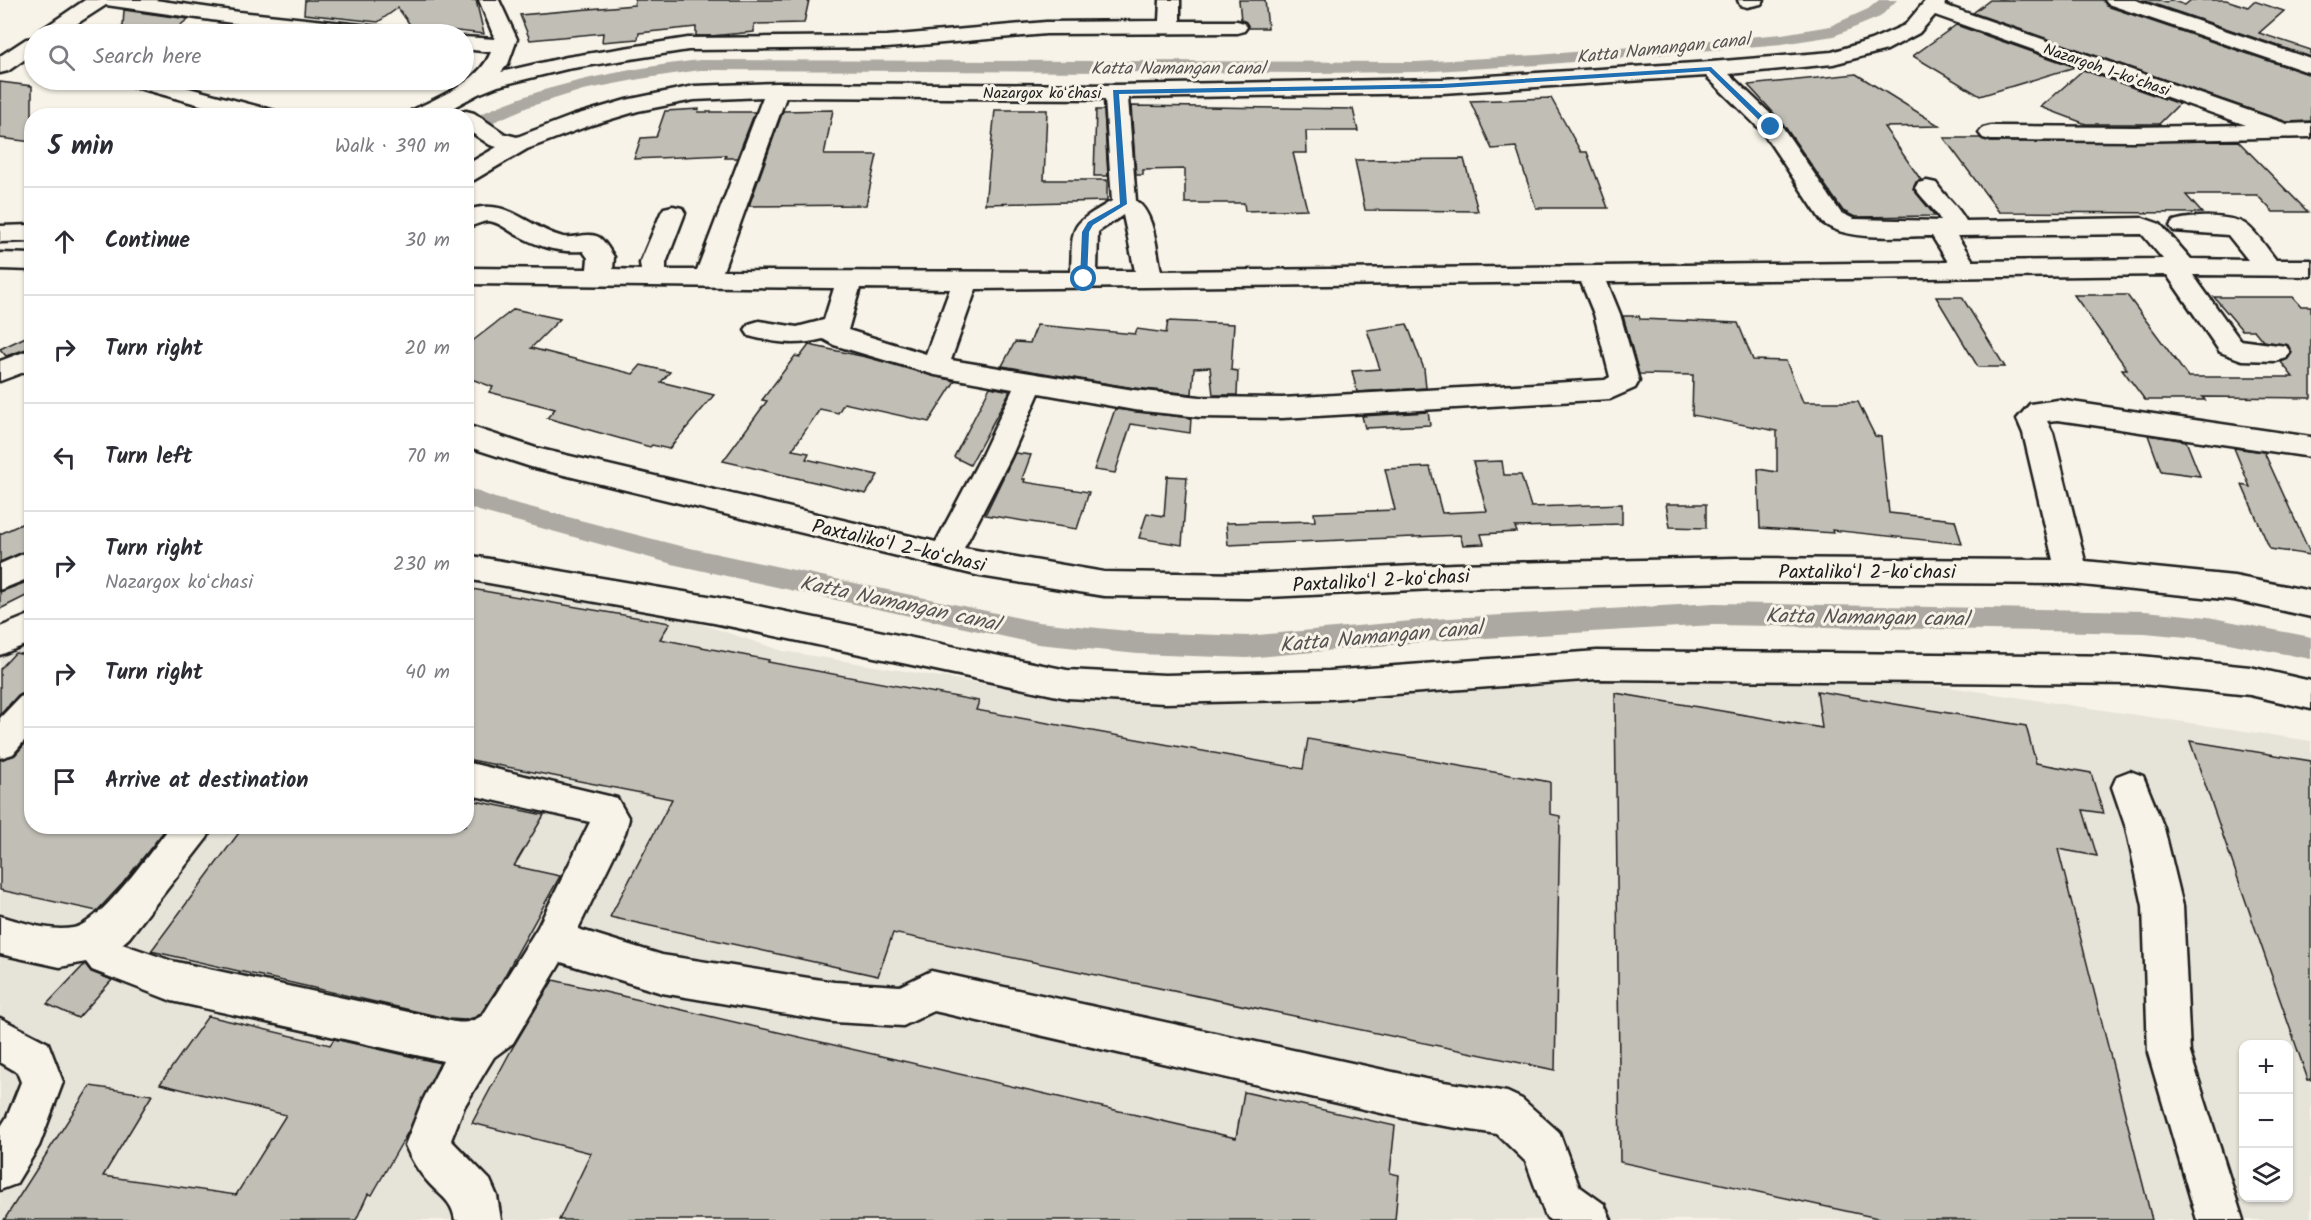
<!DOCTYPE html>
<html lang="en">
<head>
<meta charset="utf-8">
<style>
  body { margin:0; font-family:Kalam,sans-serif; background:#f7f7f7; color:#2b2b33 }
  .controls { position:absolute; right:18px; bottom:18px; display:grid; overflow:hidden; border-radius:12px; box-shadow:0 2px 4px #0004 }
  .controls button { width:54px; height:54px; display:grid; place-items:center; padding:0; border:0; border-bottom:2px solid #e1e1e2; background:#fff; color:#2b2b33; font:30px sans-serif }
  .stop { position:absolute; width:18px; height:18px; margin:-14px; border:4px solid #1f6fb2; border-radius:50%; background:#fff }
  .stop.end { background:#1f6fb2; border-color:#fff; box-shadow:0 2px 6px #0008 }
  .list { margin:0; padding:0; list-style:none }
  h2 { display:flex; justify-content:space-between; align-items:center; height:78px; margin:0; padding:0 24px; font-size:26px }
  h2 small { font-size:20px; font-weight:400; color:#7c7c81 }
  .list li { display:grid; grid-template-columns:39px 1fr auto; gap:18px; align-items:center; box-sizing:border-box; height:108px; padding:0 24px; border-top:2px solid #e1e1e2 }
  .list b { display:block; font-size:22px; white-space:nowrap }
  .list p { margin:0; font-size:20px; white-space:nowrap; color:#7c7c81 }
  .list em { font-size:20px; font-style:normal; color:#7c7c81 }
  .icon { flex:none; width:33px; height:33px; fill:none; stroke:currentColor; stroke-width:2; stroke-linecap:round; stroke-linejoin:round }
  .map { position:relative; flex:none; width:2311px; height:1220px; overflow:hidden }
  .search { position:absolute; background:#fff; box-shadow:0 2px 4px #0004; left:24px; top:24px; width:450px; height:66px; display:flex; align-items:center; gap:15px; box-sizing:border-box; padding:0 21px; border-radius:33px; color:#7c7c81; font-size:22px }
  .panel { position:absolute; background:#fff; box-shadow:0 2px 4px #0004; left:24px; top:108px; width:450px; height:726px; border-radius:24px }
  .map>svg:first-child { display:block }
  .built { fill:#e6e3d9; fill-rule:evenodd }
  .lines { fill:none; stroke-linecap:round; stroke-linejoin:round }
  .canal { fill:#aca9a2; fill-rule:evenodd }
  .building { fill:#c0beb5; stroke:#1c1c1c; stroke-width:1.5 }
  .minor-casing { stroke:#1c1c1c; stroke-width:5 }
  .minor { fill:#f7f3e8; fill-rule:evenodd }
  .route { fill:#1f6fb2 }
  .labels { text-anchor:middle; stroke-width:6; stroke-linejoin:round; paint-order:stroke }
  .far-street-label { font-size:16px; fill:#1c1c1c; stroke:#f7f3e8 }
  .far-water-label { font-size:18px; font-style:italic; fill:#565452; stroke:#f7f3e8 }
  .street-label { font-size:20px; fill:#1c1c1c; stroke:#f7f3e8 }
  .water-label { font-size:21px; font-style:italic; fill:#565452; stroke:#f7f3e8 }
</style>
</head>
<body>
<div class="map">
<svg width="2311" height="1220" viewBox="0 0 2311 1220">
  <rect width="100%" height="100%" fill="#f7f3e8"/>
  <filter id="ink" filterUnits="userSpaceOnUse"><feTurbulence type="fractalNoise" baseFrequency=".0167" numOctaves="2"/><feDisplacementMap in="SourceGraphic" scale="12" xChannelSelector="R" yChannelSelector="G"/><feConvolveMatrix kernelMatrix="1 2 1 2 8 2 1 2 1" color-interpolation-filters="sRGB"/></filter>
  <g filter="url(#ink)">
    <path class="built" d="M467 580 680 617 783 651 1100 703 1639 680 1786 678 1948 687 2311 741V1220H0V628L31 610 32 826H466ZM2244 1044H2288V1198H2244Z"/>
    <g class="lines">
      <g class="canal">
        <path d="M1879 0H1897L1880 17 1834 36 1782 44 1538 65 1417 72 1307 73 700 70 640 79 583 90 528 107 466 134V121C540 84 619 70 700 60L1417 62 1538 55 1782 34 1830 26 1868 9Z"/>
        <polygon points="466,487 495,498 676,545 1038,622 1138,632 1247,636 1433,619 1714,603 2145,611 2208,617 2311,637 2311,659 2208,639 2145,633 1714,625 1433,641 1247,658 1138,654 1038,644 676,565 479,511 466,506"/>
      </g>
    </g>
    <g class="building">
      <polygon points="305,0 476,0 484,34 411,26 398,8 378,22 304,14"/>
      <polygon points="635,0 809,0 804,23 754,24 754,32 711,36 696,36 696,27 639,33 638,39 602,42 603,33 530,40 520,15 634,5"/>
      <polygon points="1239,0 1265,0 1268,28 1249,28 1246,22 1241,20"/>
      <polygon points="1990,0 2103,0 2107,6 2311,75 2311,121 2287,122 1973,13"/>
      <polygon points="2142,0 2158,0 2166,3 2170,0 2185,5 2191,0 2226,0 2248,7 2254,1 2284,11 2259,33 2311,50 2311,57"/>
      <polygon points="124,10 188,19 178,27 168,26 156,34 112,34 123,26"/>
      <polygon points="1956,25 2075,67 1980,96 1913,56"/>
      <polygon points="2083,70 2179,104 2159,124 2086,124 2041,107"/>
      <polygon points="1856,74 1940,126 1884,127 1921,180 1916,182 1913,189 1935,216 1855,217 1843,211 1781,121 1748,85"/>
      <polygon points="0,82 32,86 32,142 0,138"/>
      <polygon points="1551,98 1581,152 1587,152 1608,208 1536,208 1516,147 1492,149 1470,101"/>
      <polygon points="1131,106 1353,109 1358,131 1306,131 1307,153 1293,153 1307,209 1245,211 1244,203 1185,203 1185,169 1143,170 1143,175 1136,175"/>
      <polygon points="699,109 698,112 755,112 737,158 725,158 726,155 634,159 641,138 656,137 665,111"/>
      <polygon points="833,110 824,155 877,155 866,205 749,206 783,111"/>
      <polygon points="995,110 1047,110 1044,180 1107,180 1107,201 985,204"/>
      <polygon points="1096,110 1104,110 1108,176 1094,176"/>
      <polygon points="1944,138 1980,138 1991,142 2238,141 2308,212 2273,212 2257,195 2186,195 2202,213 1999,212"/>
      <polygon points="1464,159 1478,211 1365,210 1355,160"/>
      <polygon points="2074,295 2127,295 2188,377 2293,377 2281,362 2288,359 2292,353 2288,345 2263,341 2254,330 2242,330 2214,297 2293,297 2301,306 2311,306 2311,398 2202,397 2205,400 2145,400 2122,369 2127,369"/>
      <polygon points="1936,297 1962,297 2005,367 1978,367"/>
      <polygon points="514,309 560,319 531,348 633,374 641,365 670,372 661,382 714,395 669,449 652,445 650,447 547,418 555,409 489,392 493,387 466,377 466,346"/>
      <polygon points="1623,316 1639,316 1640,319 1738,323 1753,360 1786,361 1803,402 1858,402 1875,436 1881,437 1889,513 1955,520 1962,544 1832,530 1833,533 1760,528 1758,469 1777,472 1777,431 1692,415 1693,375 1639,374"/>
      <polygon points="1168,321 1234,324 1231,370 1238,371 1237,395 1213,395 1210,367 1194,368 1192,394 1134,388 1002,366 1015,342 1030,343 1037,325 1135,334 1137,329 1166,333"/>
      <polygon points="1407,324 1424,369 1426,388 1357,392 1352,371 1380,369 1367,330"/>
      <polygon points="32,334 32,347 6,356 0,349"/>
      <polygon points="809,345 866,357 955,381 929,422 844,403 838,413 820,409 792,450 809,453 806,459 878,475 866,494 723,461 767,401 762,400 795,356 800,357"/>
      <polygon points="990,387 1010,391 970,465 954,457"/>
      <polygon points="1115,409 1191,418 1190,433 1131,424 1115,473 1094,470"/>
      <polygon points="1428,412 1430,425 1365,428 1362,416"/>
      <polygon points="2148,435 2186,441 2200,476 2161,471"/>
      <polygon points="2234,448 2264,452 2311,555 2270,549 2242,485 2250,487"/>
      <polygon points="1015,453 1031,455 1022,479 1025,479 1024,482 1089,492 1077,529 985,515"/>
      <polygon points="1502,461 1504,475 1521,475 1531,507 1622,504 1622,524 1515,527 1517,532 1481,534 1484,544 1463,545 1460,535 1228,545 1226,523 1315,521 1314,513 1395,510 1385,469 1430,467 1442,513 1487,511 1473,462"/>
      <polygon points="1167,476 1187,477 1182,545 1139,538 1147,513 1164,516"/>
      <polygon points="1666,504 1706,504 1706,528 1670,527"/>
      <polygon points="32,519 32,548 0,562 0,534"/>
      <polygon points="32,580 32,593 0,609 0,592"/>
      <polygon points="466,588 670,623 660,639 769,660 768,662 979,701 976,710 1303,769 1308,739 1550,782 1550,814 1560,816 1555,1070 893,933 878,976 610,917 672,799 466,759"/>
      <polygon points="15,653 32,656 32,691 18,695 0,715 0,669"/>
      <polygon points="1817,691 2026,726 2036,763 2091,773 2103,813 2083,810 2097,856 2058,849 2152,1220 1887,1220 1620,1162 1615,693 1822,728"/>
      <polygon points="32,736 32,826 168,826 123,883 97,911 0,890 0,760 15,755"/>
      <polygon points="2190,741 2311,761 2311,1080 2308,1080"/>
      <polygon points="466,799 544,815 514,866 560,876 499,986 481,1013 476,1017 465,1020 450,1019 151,951 244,826 466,826"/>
      <polygon points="85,964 91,972 112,980 78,1018 47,1004"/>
      <polygon points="553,980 1236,1138 1244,1092 1395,1126 1390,1173 1399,1175 1395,1220 559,1220 591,1153 472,1123 514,1045"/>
      <polygon points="208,1016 330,1045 334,1039 440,1063 409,1130 372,1195 368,1194 356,1220 4,1220 90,1086 152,1095 103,1176 236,1195 286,1115 160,1084"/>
    </g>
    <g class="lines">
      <defs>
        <g id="minor">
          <polygon points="85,0 155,0 239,12 390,28 397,30 401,34 336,34 239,24 106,5 61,34 38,34 41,30"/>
          <path d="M479 0H499L517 39 508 64 501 72 567 57 688 38 887 36 1046 22 1159 21 1160 0H1180V21H1237L1244 23 1247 27 1244 31 1237 33 1046 34 887 48 688 50 567 69 498 86 478 94 437 116H408L411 111C438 97 479 83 491 52L464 49V37L495 39Z"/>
          <polygon points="1738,0 1764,0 1761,4 1747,7 1740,5"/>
          <path d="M1926 0H1947L1944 5 2287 124 2311 123V137L2134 141 1991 140 1983 138 1979 133 1983 128 1991 126 2134 127 2246 125 1935 15 1919 33 1887 50 1833 64 1729 74 1779 122 1841 213 1854 219 1941 221C1935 209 1923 200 1915 188L1918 183 1927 181 1936 183C1945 197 1958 206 1966 221L2143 218 2160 224 2191 259 2248 260 2228 235 2174 231 2170 226 2174 221C2193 216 2227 214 2245 224 2256 231 2267 249 2276 260H2311V276L2193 275 2240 340 2286 346 2290 352 2286 358 2276 361 2242 360 2220 352 2167 275 1607 282 1620 314 1639 381 1635 388 1610 399 1282 418 1200 417 1134 410 1039 393 1011 457 964 548 1104 572 1248 574 1455 564 1736 558 2053 560 2023 433 2017 419 2030 404 2058 400 2311 437V457L2058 420 2047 421 2053 433 2085 561 2234 576 2311 591V617L2234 600 2072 584 1736 582 1455 588 1248 598 1104 596 980 576 531 467 466 446V425L536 448 936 542 981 457 1013 389 935 375 834 345 823 339C797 346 775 343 749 336L745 330 749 324 759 321 797 327 824 320 834 288 466 284V268L587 269 588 258 583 251C557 253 538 246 515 234 507 229 498 222 489 221 482 221 474 226 466 227V211C507 195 527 228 563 237 574 239 590 231 600 238 605 242 610 251 614 257L613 269 641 270 640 263 661 213 664 208 673 206 682 208 685 213 666 263V270H697L763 97 694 100 638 111 588 126 527 149 474 180 466 182V165L497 147 490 145 466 129V116H456L458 113 466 111 474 113 505 134 517 137 572 116 626 100 694 86 777 83 1116 85 1442 79 1711 62 1832 52 1871 40 1905 25ZM1706 76 1762 131 1823 223C1849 242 1900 236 1932 236L1948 262 1161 271C1156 250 1155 213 1136 201L1128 98 1442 93ZM786 97 1105 99 1112 201C1069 226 1073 223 1071 272L723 271ZM1123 215 1135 271H1097L1098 232ZM2142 234 2163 259 1973 261 1957 236ZM1581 282 1594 314 1610 377 1605 380 1282 398 1200 397 1134 390 951 360 976 289ZM860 288 950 289 926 354 848 330Z"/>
          <polygon points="2105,0 2135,0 2311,59 2311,73 2108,4"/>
          <polygon points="34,38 34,53 8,71 0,73 0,56 26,39"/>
          <polygon points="125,80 159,80 275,111 278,116 240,116 128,85"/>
          <polygon points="32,225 32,241 0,242 0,226"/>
          <polygon points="0,253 32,254 32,270 0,269"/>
          <polygon points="32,349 32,369 0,381 0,361"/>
          <polygon points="32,550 32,577 0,590 0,564"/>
          <polygon points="466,555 714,597 1067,670 1165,675 1329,671 1597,651 2141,656 2250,667 2311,681 2311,709 2250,695 2141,684 1597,679 1329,699 1165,703 1067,698 714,623 466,579"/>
          <polygon points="32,614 32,642 0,655 0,627"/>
          <polygon points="32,693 32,732 13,754 0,758 0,718 20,697"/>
          <path d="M466 762 617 798 629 819 625 833 578 929 662 955 834 982 900 986 931 971 1425 1079 1507 1092 1522 1099 1559 1132 1579 1186 1604 1204 1611 1220H1550L1546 1217 1526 1162 1497 1134 1425 1123 934 1011 903 1026 834 1022 662 993 561 962 513 1043 494 1057 486 1070 464 1107 451 1140 490 1180 497 1196 501 1220H455C452 1200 440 1196 428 1182 418 1171 411 1159 405 1145L422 1102 443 1061 172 1001 92 970 86 962 60 967 0 954V916C23 922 48 932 73 928 101 924 151 850 171 826H213L207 838 129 938 122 944 172 961 436 1018C456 1022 465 1027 483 1015L538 927 590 822 466 794Z"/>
          <polygon points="2130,771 2143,776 2164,828 2183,906 2190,1053 2243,1220 2197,1220 2148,1053 2143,906 2126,828 2112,787 2117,776"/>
          <polygon points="0,1018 48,1043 63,1082 39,1146 16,1184 0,1190 0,1128 7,1117 21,1082 17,1072 0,1062"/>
        </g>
      </defs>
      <use href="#minor" class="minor-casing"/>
      <use href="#minor" class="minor"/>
    </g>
  </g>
  <polygon class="route" points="1711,67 1773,126 1773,129 1768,129 1709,71 1442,88 1119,94 1127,204 1093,225 1089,232 1087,279 1084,282 1080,279 1082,232 1088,222 1120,204 1113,90 1442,84"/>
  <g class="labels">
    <g class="far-street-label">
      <text transform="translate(2107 69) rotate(19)" y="6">Nazargoh 1-koʻchasi</text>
      <text x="1042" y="98">Nazargox koʻchasi</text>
    </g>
    <g class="far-water-label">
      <text transform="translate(1663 48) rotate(-6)" y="6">Katta Namangan canal</text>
      <text x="1178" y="74">Katta Namangan canal</text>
    </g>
    <g class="street-label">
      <text transform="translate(899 545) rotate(13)" y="7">Paxtalikoʻl 2-koʻchasi</text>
      <text x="1867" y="578">Paxtalikoʻl 2-koʻchasi</text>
      <text transform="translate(1381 580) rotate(-3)" y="7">Paxtalikoʻl 2-koʻchasi</text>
    </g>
    <g class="water-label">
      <text transform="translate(900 603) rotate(12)" y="7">Katta Namangan canal</text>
      <text transform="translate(1867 617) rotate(1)" y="7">Katta Namangan canal</text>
      <text transform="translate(1381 636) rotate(-5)" y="7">Katta Namangan canal</text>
    </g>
  </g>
</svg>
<div class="controls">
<button>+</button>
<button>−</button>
<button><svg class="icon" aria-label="layers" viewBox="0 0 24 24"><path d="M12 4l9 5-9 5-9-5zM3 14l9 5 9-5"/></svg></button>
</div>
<div class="stop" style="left:1084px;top:279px"></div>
<div class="stop end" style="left:1771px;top:127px"></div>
<div class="search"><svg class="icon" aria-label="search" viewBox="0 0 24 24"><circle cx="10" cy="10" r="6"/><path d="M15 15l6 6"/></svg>Search here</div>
<section class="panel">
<h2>5 min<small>Walk · 390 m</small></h2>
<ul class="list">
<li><svg class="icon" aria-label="ahead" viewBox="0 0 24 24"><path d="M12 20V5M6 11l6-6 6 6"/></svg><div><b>Continue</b></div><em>30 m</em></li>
<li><svg class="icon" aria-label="right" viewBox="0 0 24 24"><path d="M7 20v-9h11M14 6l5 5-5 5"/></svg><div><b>Turn right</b></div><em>20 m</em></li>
<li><svg class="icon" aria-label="left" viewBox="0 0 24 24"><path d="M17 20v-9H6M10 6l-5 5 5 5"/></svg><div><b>Turn left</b></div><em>70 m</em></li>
<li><svg class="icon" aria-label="right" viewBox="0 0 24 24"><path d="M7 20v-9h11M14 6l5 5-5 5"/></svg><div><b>Turn right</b><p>Nazargox koʻchasi</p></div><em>230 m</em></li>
<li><svg class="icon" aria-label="right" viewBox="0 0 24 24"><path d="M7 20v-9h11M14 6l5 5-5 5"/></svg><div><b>Turn right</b></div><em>40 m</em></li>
<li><svg class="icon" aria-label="arrive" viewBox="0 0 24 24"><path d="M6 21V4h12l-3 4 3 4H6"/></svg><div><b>Arrive at destination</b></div></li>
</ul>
</section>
</div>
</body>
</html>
